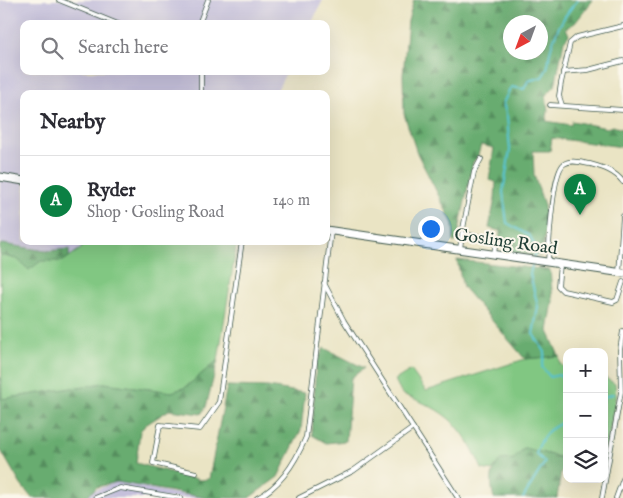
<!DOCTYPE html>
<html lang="en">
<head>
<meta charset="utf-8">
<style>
  body { margin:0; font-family:"IM FELL English",serif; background:#f7f7f7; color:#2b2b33 }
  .controls { position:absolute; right:15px; bottom:15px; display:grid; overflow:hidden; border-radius:10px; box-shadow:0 5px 20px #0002 }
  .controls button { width:45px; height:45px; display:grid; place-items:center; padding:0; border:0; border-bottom:1px solid #e1e1e2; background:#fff; color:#2b2b33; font:25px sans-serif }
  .compass { position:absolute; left:503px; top:15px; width:45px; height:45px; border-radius:50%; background:#fff; box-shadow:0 5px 20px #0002; rotate:221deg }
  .you { position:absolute; left:430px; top:228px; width:18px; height:18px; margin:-12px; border:4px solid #fff; border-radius:50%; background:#1a73e8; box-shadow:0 0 0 8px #1a73e833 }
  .badge { display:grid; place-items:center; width:32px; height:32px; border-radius:50%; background:#0b8043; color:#fff; font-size:16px; font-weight:700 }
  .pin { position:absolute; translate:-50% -41px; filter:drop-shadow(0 1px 2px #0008) }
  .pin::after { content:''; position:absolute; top:26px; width:18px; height:15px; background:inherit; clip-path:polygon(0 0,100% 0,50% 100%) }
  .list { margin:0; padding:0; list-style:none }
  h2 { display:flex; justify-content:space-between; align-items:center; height:65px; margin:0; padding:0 20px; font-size:21px }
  h2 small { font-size:16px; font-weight:400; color:#7c7c81 }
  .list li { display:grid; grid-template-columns:32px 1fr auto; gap:15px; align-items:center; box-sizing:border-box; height:90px; padding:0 20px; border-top:1px solid #e1e1e2 }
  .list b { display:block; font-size:19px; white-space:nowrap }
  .list p { margin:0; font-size:16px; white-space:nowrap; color:#7c7c81 }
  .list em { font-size:16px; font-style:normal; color:#7c7c81 }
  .icon { flex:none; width:28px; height:28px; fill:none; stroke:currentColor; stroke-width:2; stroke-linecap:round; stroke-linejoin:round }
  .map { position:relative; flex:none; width:623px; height:498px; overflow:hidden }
  .search { position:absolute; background:#fff; box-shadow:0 5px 20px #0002; left:20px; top:20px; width:310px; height:55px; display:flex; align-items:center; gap:12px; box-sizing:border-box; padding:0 18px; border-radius:10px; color:#7c7c81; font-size:19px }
  .panel { position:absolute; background:#fff; box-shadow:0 5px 20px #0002; left:20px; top:90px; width:310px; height:155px; border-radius:10px }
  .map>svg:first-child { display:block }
  .industrial { fill:#c5c0db }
  .grass { fill:#81c782; stroke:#50825b }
  .forest { fill:url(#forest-firs); stroke:#447452; fill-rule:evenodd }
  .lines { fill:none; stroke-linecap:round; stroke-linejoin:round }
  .stream { stroke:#59c5d2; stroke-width:2 }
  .service-casing { stroke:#3d564a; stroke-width:5.5 }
  .minor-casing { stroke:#3d564a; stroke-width:9 }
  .service { stroke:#fff; stroke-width:4 }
  .minor { stroke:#fff; stroke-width:7 }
  .labels { text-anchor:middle; stroke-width:4; stroke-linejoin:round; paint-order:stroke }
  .street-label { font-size:18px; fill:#1f3d34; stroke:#fbf7ec }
</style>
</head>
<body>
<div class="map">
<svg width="623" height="498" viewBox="0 0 623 498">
  <defs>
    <pattern id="forest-firs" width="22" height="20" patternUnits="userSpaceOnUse" patternTransform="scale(1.25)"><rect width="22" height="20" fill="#68ac70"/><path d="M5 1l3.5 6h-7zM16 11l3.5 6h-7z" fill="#558d5d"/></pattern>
  </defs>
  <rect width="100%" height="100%" fill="#fbf7ec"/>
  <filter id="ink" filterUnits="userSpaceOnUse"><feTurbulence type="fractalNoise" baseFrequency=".02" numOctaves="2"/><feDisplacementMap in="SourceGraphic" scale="10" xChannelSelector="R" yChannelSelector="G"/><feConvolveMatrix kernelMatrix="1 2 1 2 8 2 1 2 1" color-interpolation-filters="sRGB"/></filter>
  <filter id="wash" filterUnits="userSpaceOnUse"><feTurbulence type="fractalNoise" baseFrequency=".0096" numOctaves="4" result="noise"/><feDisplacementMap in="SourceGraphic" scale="20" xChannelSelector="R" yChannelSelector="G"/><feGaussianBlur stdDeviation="1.12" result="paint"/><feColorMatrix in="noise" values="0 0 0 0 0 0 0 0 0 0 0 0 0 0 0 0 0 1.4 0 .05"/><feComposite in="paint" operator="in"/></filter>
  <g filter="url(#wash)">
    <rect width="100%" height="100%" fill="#eae4c4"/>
    <g class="industrial">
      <polygon points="0,0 323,0 311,24 24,24 24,71 287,71 275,94 24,94 24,241 101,241 90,260 0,247"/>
      <polygon points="117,482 171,493 207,498 72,498"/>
    </g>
    <g class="grass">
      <polygon points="82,241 237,241 218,360 186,387 172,392 104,383 2,399 0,255 17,259 63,261 82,248"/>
      <path d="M559 356 560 364 567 369V459L524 448 514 460H500L492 471 482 469C463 425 447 411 402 394L395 380 411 370 426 391 525 359Z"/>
      <polygon points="604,377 615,384 616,394 607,446 604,445"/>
    </g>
    <g class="forest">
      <path d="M414 0H593L575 23 566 28 569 35 564 41 555 86 546 95 548 111 546 121 571 125 572 121 607 128 612 126 623 129V147L552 138 550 151H533L534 175 544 205 545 230 543 253 540 256 511 252 499 245 500 231 489 228 495 199 496 182 489 180 494 148 481 145 477 158 473 162 457 240 454 243 453 224 417 153 404 114 403 75 408 21ZM510 22H540V52H510Z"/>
      <polygon points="3,244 46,251 69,249 69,257 63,261 41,261 29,270 17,259 0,255 0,245"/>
      <polygon points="457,260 550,270 553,301 548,331 559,356 525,359 463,287"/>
      <polygon points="324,348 364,368 351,378 346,441 326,443 312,435 316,364"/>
      <polygon points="218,360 206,407 201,414 169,410 147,424 140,431 136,463 200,480 209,479 227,386 268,387 305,393 301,430 278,477 249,498 207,498 117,482 97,487 85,498 32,498 21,485 0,449 0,377 2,399 104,383 172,392 186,387"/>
      <path d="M524 448 567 459V465L561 472 557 498H494C490 483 490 473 500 460L514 459Z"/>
    </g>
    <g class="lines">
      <g class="stream">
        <path d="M567 383 559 375 550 377 542 367 545 352 533 334 538 307 530 274 536 249 530 236 507 223 503 192 510 150 507 117 503 103 511 87 524 89 528 81 542 77C551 65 547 61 551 48 557 28 564 15 578 0"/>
        <polyline points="604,397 613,394"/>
        <path d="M523 498 545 462 536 454C542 435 548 428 567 421"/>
      </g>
    </g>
  </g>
  <g filter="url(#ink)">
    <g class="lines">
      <defs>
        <g id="service">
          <polyline points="59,0 118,24"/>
          <polyline points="199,24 208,0"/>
          <polyline points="201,71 201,94"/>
          <polyline points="563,72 588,70 623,61"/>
          <polyline points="550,105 623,110"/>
          <polyline points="562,105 559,96 561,83 570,43 577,37 623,26"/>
          <polyline points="462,234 474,172 481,159"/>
          <polyline points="460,249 462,234 496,239 494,255"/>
          <path d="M548 262C549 246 552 172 564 164 571 159 582 163 590 164 604 168 615 171 623 182"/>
          <polyline points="560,264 558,286 563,291 613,302 617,300 623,282"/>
          <polyline points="619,273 623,216"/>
          <polyline points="413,428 458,498"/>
          <polyline points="196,473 153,463 160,425 200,429 219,402 242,241"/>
          <polyline points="95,498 120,488 181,498"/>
          <path d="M257 498C281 486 296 461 306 437L331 231"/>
          <polyline points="299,498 353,471 413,428 344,321 324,283"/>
          <polyline points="602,498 621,392 620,350 623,331"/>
          <polyline points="616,498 623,479"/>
        </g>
        <g id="minor">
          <polyline points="0,177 24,181"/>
          <polyline points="326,230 623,273"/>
        </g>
      </defs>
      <use href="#service" class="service-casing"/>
      <use href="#minor" class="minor-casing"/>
      <use href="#service" class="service"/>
      <use href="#minor" class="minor"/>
    </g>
  </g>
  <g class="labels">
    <g class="street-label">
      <text transform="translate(506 241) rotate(8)" y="6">Gosling Road</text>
    </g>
  </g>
</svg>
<div class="controls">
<button>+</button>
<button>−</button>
<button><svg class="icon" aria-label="layers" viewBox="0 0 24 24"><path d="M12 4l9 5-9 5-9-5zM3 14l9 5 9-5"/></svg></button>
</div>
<svg class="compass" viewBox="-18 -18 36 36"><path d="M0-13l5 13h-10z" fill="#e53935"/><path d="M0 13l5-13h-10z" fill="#7c7c81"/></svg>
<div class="you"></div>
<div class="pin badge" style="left:580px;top:215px">A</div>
<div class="search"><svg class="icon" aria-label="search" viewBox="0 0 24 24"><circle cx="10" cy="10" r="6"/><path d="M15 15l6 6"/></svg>Search here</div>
<section class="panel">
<h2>Nearby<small></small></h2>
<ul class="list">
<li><span class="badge">A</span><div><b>Ryder</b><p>Shop · Gosling Road</p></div><em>140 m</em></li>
</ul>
</section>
</div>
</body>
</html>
